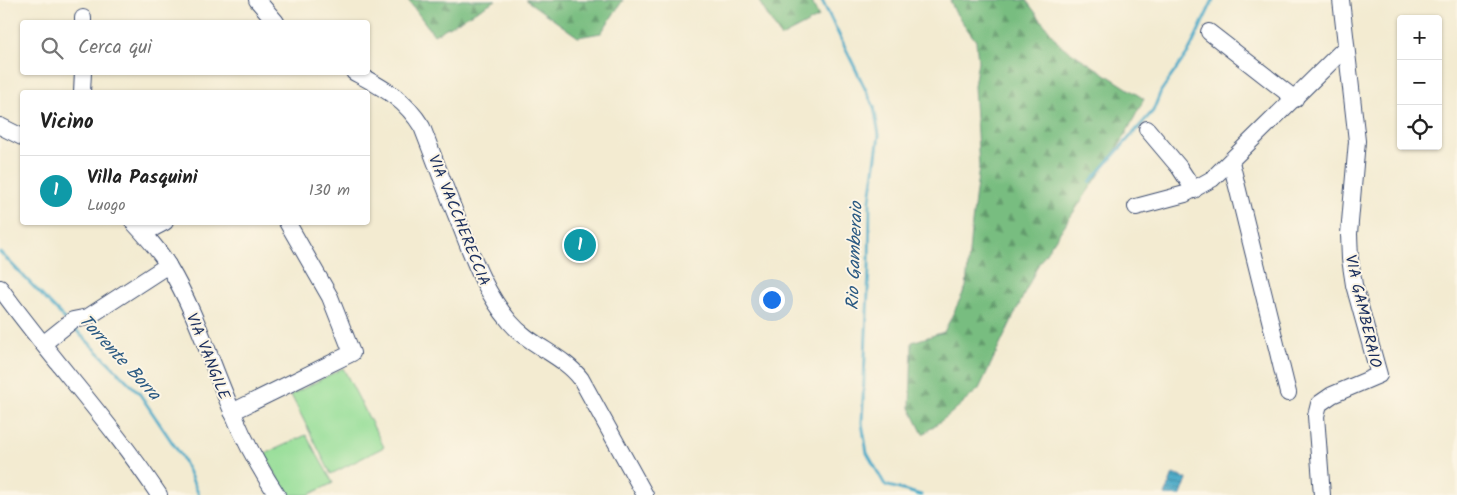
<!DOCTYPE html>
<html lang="it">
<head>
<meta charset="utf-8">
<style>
  body { margin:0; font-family:Kalam,sans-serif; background:#f6f6f6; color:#222 }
  .controls { position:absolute; right:15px; top:15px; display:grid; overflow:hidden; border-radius:5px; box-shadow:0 1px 4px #0004 }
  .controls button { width:45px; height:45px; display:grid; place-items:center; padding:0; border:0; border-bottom:1px solid #e0e0e0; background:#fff; color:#222; font:25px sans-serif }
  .you { position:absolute; left:771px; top:299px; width:18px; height:18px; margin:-12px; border:4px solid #fff; border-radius:50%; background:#1a73e8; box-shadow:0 0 0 8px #1a73e833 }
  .badge { display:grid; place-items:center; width:32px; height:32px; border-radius:50%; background:#b5179e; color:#fff; font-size:16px; font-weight:700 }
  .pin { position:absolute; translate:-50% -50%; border:2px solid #fff; box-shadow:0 1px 5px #0006 }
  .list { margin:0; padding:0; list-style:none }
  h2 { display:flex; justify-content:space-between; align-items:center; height:65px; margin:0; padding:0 20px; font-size:21px }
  h2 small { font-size:16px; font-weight:400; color:#767676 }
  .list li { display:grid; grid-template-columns:32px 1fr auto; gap:15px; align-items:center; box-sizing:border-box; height:70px; padding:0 20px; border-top:1px solid #e0e0e0 }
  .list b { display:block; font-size:19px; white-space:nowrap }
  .list p { margin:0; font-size:16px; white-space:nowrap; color:#767676 }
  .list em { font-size:16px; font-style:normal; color:#767676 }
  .icon { flex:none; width:28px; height:28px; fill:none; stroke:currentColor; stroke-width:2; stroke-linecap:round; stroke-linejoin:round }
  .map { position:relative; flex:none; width:1457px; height:495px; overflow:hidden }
  .search { position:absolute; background:#fff; box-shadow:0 1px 4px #0004; left:20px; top:20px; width:350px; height:55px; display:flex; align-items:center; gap:12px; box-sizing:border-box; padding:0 18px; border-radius:5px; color:#767676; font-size:19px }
  .panel { position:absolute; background:#fff; box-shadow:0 1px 4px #0004; left:20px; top:90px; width:350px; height:135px; border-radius:5px }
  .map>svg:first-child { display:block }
  .forest { fill:url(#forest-firs); stroke:#4a766f }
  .green { fill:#96de98; stroke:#58867b }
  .water { fill:url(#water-rules); stroke:#326c92 }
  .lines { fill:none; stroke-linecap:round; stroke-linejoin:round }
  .stream { stroke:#48a9c7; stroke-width:3 }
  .minor-casing { stroke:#3b4b6f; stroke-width:18 }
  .minor { stroke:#fff; stroke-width:16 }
  .labels { text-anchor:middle; stroke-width:4; stroke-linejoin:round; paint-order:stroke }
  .street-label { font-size:16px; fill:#1b2f5e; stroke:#fcf5e5 }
  .water-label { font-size:18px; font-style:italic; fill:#2b5a83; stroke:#fcf5e5 }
</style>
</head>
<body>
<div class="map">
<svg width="1457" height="495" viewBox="0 0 1457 495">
  <defs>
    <pattern id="forest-firs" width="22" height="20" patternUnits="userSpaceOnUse" patternTransform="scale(1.25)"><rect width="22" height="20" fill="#78bd80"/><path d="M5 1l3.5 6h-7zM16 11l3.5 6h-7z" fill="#629a6c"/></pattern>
    <pattern id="water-rules" width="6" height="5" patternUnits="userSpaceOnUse" patternTransform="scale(1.25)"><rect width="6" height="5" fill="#48a9c7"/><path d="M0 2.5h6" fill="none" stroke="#3b8aa5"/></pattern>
  </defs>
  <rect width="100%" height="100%" fill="#fcf5e5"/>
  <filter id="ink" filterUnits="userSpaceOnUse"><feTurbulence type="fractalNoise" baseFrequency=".02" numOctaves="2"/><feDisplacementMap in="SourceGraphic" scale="10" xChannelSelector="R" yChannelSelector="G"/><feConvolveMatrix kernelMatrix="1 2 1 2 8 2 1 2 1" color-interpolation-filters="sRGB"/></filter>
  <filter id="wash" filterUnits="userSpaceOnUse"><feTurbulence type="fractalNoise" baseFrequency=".0096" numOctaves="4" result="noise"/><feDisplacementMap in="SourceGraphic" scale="20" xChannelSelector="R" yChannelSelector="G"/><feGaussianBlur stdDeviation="1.12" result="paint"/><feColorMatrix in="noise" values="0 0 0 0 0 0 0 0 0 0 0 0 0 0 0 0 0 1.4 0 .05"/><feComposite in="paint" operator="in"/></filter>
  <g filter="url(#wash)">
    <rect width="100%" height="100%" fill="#f3ebd1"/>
    <g class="forest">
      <polygon points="408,0 496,0 434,35"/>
      <polygon points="526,0 623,0 601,33 578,37"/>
      <polygon points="758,0 811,0 819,17 781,37"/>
      <polygon points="950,0 1026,0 1060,45 1144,99 1122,141 1039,263 979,389 949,415 923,434 910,408 912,342 944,332 966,287 971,231 979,167 974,86 978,61 976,41 955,12"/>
    </g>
    <g class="green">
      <polygon points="343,368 384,447 331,474 291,395"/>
      <polygon points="306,435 333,483 308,495 287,495 265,454"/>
    </g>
    <polygon class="water" points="1173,474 1187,479 1181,495 1165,495"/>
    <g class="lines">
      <g class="stream">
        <polyline points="822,0 874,107 879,135 870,200 869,269 862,423 867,453 885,485 921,495"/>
        <polyline points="1090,182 1153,111 1161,91 1189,51 1213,0"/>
        <polyline points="0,252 65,319"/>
        <polyline points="73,327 139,393 182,457 199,495"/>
      </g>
    </g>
  </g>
  <g filter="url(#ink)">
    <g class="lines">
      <defs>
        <g id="minor">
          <polyline points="257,0 276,22"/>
          <polyline points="83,18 83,22"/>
          <polyline points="1209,32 1295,99"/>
          <path d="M354 72C383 88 404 98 422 127 435 160 447 194 461 227 474 261 486 294 510 322 530 346 563 355 581 379L645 495"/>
          <polyline points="82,92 83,72"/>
          <polyline points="0,126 22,137"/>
          <polyline points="1147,129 1179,167 1194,190"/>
          <polyline points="1231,162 1288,393"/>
          <polyline points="1136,207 1185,194 1212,179 1345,48"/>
          <path d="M133 222C146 236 160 251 169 267 196 312 211 363 232 411 244 440 260 469 277 495"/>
          <polyline points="144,233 165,222"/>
          <path d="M0 288C51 359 111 422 159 495"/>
          <polyline points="43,344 73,320 88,317 168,265"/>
          <polyline points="232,412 352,353 330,297 287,222"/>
          <polyline points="1322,495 1316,416 1319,404 1332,395 1379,375 1354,285 1350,259 1349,234 1357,141 1341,0"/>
        </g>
      </defs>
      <use href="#minor" class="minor-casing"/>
      <use href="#minor" class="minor"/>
    </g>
  </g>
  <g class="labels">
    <g class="street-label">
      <text transform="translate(460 220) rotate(68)" y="6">VIA VACCHERECCIA</text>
      <text transform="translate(1364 311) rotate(77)" y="6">VIA GAMBERAIO</text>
      <text transform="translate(209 356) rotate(68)" y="6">VIA VANGILE</text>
    </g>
    <g class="water-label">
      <text transform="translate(854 256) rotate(-88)" y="6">Rio Gamberaio</text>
      <text transform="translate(120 357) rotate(47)" y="6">Torrente Borra</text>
    </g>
  </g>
</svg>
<div class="controls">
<button>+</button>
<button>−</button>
<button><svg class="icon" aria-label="locate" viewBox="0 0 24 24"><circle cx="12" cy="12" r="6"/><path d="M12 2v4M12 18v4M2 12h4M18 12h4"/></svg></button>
</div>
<div class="you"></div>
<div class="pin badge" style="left:580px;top:245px;background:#0f9aa8">1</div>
<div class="search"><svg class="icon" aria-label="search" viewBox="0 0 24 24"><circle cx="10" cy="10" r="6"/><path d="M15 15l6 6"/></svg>Cerca qui</div>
<section class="panel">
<h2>Vicino<small></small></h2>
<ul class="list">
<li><span class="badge" style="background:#0f9aa8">1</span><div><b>Villa Pasquini</b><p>Luogo</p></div><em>130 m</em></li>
</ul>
</section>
</div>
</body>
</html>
